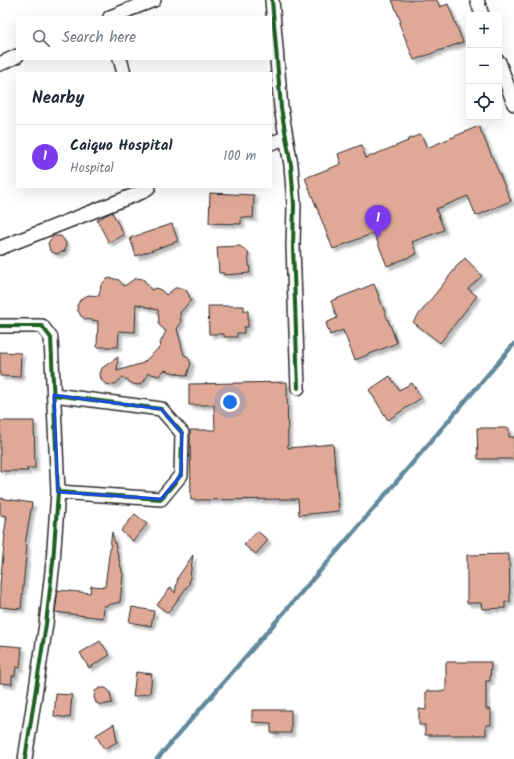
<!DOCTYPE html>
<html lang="en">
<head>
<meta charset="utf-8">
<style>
  body { margin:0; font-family:Kalam,sans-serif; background:#f6f6f7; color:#1f2937 }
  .controls { position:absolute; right:12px; top:12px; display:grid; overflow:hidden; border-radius:0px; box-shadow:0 4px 16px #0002 }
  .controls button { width:36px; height:36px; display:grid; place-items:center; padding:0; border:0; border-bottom:1px solid #e0e1e3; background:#fff; color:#1f2937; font:20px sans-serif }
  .you { position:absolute; left:230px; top:402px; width:14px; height:14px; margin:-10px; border:3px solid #fff; border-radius:50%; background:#1a73e8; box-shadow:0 0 0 6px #1a73e833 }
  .badge { display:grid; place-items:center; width:26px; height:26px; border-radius:50%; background:#7c3aed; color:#fff; font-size:13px; font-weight:700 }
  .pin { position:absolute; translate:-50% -33px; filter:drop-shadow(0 1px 2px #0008) }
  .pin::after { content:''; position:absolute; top:21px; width:14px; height:12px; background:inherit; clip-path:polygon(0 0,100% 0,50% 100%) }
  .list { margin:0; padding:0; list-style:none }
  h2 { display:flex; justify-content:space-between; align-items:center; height:52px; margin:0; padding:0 16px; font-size:17px }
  h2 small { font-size:13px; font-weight:400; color:#747a83 }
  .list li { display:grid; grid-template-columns:26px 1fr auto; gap:12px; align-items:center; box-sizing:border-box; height:64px; padding:0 16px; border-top:1px solid #e0e1e3 }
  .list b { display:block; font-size:15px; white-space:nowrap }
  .list p { margin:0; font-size:13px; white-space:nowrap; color:#747a83 }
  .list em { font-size:13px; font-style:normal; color:#747a83 }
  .icon { flex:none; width:22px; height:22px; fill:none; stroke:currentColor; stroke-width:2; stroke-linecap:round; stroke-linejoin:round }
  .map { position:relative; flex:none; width:514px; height:759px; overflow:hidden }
  .search { position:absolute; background:#fff; box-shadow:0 4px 16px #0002; left:16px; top:16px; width:256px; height:44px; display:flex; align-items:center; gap:10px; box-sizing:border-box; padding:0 14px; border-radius:0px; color:#747a83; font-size:15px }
  .panel { position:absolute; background:#fff; box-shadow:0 4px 16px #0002; left:16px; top:72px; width:256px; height:116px; border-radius:0px }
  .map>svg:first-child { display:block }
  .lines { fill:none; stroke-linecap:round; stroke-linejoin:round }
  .stream { stroke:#63899d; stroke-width:4.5 }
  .building { fill:#e0a997; stroke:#2b2b2b; filter:url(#shadow) }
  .minor-casing { stroke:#2b2b2b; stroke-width:16 }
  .minor { stroke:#fff; stroke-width:13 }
  .cycleway-casing { stroke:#fff; stroke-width:6 }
  .cycleway { stroke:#1b5e20; stroke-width:4 }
  .marked { fill:none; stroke:#1d4ed8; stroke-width:3; stroke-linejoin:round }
</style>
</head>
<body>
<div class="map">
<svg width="514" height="759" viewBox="0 0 514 759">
  <defs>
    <filter id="shadow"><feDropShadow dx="3.5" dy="3.5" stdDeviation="1" flood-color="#0004"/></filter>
  </defs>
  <rect width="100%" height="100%" fill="#fff"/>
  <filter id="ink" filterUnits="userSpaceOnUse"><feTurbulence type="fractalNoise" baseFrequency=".025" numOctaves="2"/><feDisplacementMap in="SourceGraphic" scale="8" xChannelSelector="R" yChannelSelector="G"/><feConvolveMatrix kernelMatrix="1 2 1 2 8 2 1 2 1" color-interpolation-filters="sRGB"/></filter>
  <g filter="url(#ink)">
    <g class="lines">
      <polyline class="stream" points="157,759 345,542 514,344"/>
    </g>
    <g class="building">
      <polygon points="392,0 437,0 440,7 448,4 463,42 414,60 399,23 401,22"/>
      <polygon points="479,126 511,201 476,216 468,196 436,209 444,230 412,242 417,254 387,266 374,233 333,249 305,178 341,164 338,154 361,145 366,158 408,141 407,140 421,134 427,148"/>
      <polygon points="210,193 254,195 253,218 241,217 241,224 209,223"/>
      <polygon points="112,212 124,235 109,243 97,220"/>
      <polygon points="172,224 178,241 136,256 130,238"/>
      <polygon points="53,236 61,236 66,243 65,251 57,254 50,251 48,243"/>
      <polygon points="240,246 248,252 250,273 224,275 224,273 219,273 217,247"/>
      <polygon points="465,258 482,276 468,289 477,296 440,343 413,322 455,269 455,268"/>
      <polygon points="111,278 119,280 124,286 136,278 143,279 151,290 156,288 161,290 166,295 175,288 181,288 187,291 191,300 180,313 181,323 177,329 184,355 187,356 191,363 187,376 164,370 159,376 148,373 144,382 139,385 133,384 122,377 117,383 111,385 106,384 101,380 100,374 102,368 118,357 117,371 143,363 161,346 160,343 166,331 159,325 158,310 136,304 135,332 119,331 118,347 97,347 98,321 85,319 81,316 78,311 77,306 80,300 84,297 89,295 99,296 101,285 107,279"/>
      <polygon points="374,284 397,343 355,360 343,330 330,335 326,323 337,318 331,301"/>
      <polygon points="208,306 244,306 244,311 248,311 248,327 244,327 244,333 237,333 237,337 224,337 224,334 209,334"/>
      <polygon points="0,352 21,353 20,377 0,376"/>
      <polygon points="390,376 399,390 412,383 421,398 388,420 369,390"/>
      <polygon points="287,382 288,448 333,444 339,511 299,515 298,499 191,500 190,430 215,430 214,405 189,405 189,384"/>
      <polygon points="0,421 34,421 35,468 27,468 28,471 0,471"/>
      <polygon points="477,428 509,428 509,437 514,437 514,459 478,459"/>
      <polygon points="0,498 32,503 25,545 27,545 21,609 0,607 0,585 5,535 4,535 7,516 0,515"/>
      <polygon points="135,514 147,524 133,541 121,531"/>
      <polygon points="257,531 268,540 256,554 244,545"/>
      <polygon points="112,532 123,575 120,602 104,606 103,618 55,612 58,590 90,593 91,586 105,587"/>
      <polygon points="509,554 510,602 505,602 505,608 482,609 481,603 467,603 467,555"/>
      <polygon points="193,555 189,584 168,613 157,605 171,587 175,593 178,577"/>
      <polygon points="132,607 154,611 151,626 129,622"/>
      <polygon points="100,641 110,655 89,668 80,653"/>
      <polygon points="0,645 22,647 20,668 16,667 15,676 12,676 12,684 0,683"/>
      <polygon points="446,662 491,662 490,681 486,681 486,709 491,709 491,725 486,725 486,735 425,735 425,725 419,725 419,709 426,710 426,691 446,691"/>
      <polygon points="136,672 152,674 150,693 133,697"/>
      <polygon points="100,688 106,688 110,692 112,703 102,705 96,703 94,697 95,691"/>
      <polygon points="56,694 72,695 70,718 54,716"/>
      <polygon points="252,710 291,710 291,733 271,733 271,723 252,722"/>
      <polygon points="114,724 117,742 104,749 96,735"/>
    </g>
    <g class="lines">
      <defs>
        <g id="minor">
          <polyline points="272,0 281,108 291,165 294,205 293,246 298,388"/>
          <polyline points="477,0 482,15"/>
          <polyline points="110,17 154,0"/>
          <polyline points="120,59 124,73"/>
          <polyline points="499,62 514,104"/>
          <polyline points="0,64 17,56"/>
          <polyline points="271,143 286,138"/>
          <polyline points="0,248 142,192 149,187"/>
          <polyline points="0,326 42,326 51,338 58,492 53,562 46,624 25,759"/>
          <polyline points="54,395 161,409 182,433 181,475 161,499 58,492"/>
        </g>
      </defs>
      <use href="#minor" class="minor-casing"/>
      <use href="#minor" class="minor"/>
      <defs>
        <g id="cycleway">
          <polyline points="272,0 281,108 291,165 294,205 293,246 298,388"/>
          <polyline points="0,326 42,326 51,338 58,492 53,562 46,624 25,759"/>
          <polyline points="54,395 161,409 182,433 181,475 161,499 58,492"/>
        </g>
      </defs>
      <use href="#cycleway" class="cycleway-casing"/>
      <use href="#cycleway" class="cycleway"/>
    </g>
  </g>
  <path class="marked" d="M54 395 161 409 182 433 181 475 161 499 58 492Z"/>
</svg>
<div class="controls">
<button>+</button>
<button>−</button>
<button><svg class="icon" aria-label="locate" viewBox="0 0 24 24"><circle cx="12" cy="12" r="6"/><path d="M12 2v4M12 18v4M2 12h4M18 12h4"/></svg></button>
</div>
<div class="you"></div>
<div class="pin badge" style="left:378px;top:238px">1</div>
<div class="search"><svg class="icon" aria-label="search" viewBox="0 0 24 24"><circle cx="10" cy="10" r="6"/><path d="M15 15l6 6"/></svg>Search here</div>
<section class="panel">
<h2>Nearby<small></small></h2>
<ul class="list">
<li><span class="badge">1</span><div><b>Caiquo Hospital</b><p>Hospital</p></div><em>100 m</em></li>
</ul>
</section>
</div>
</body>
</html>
